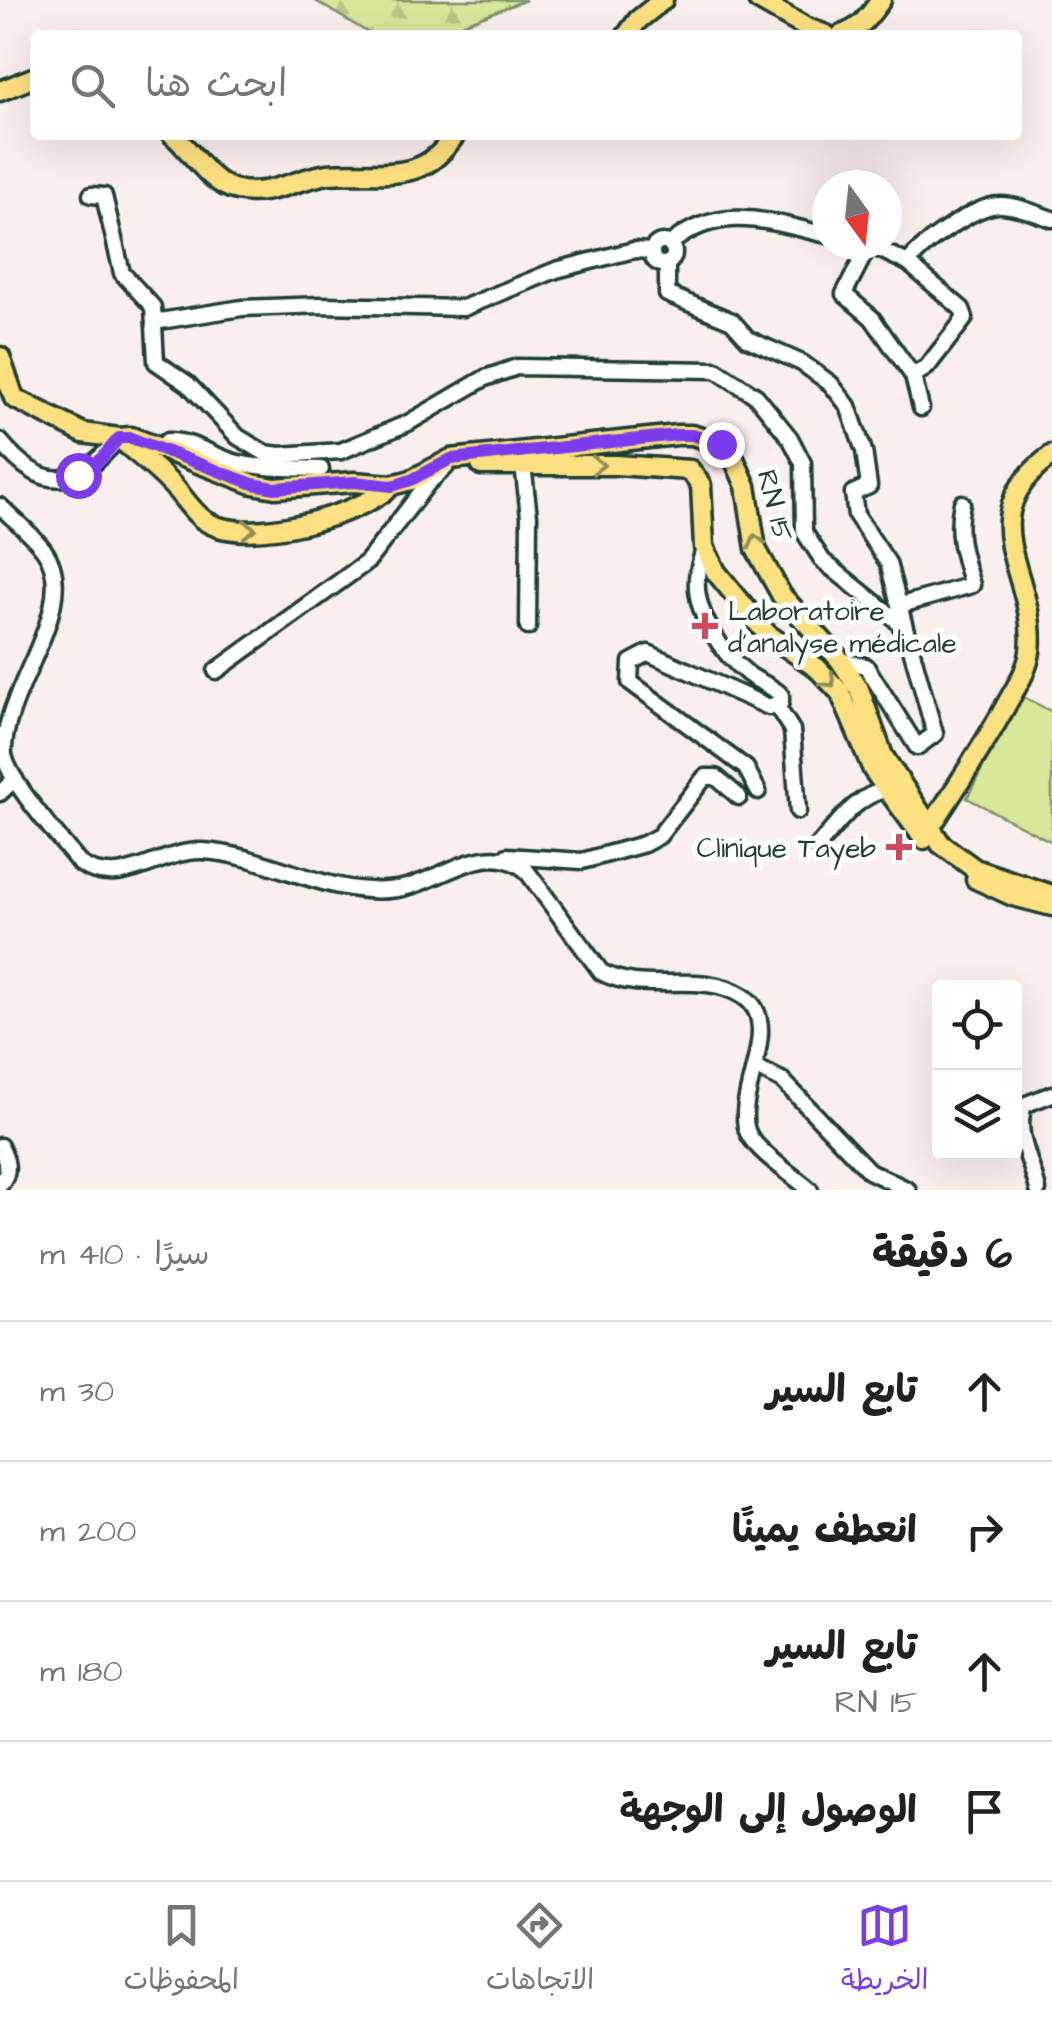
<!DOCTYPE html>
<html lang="ar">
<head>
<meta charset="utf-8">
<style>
  body { margin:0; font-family:"Architects Daughter","Playpen Sans Arabic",sans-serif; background:#f6f6f6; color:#202124; direction:rtl }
  .controls { position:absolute; right:30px; bottom:30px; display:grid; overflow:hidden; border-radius:10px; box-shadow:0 10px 40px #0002 }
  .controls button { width:90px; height:90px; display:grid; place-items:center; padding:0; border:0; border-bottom:2px solid #e0e0e0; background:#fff; color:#202124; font:50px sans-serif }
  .compass { position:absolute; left:812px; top:170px; width:90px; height:90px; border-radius:50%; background:#fff; box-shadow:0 10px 40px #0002; rotate:165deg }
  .stop { position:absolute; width:30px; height:30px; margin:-22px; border:8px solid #7c3aed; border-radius:50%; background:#fff }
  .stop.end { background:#7c3aed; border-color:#fff; box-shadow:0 2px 10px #0008 }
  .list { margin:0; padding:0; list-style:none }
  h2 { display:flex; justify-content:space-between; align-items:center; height:130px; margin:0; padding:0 40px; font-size:42px }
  h2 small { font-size:32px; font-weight:400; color:#757577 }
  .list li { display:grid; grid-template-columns:65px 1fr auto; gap:30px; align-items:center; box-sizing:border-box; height:140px; padding:0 40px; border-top:2px solid #e0e0e0 }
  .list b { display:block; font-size:38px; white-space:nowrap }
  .list p { margin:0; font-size:32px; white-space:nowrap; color:#757577 }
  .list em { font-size:32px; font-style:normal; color:#757577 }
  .icon { flex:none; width:55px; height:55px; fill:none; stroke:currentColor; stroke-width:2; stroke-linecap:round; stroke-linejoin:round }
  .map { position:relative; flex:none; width:1052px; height:1190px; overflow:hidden; direction:ltr }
  .search { position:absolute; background:#fff; box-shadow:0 10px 40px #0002; left:30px; right:30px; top:30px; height:110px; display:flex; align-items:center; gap:25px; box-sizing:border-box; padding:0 35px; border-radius:10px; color:#757577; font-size:38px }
  .sheet { height:690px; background:#fff }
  nav { display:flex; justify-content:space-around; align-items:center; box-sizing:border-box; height:140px; border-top:2px solid #e0e0e0; background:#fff; font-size:28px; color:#757577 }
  nav a { display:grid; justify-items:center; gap:5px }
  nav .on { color:#7c3aed }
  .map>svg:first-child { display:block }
  .forest { fill:url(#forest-firs); stroke:#7c9267; stroke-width:2.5 }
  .park { fill:#d8e79a; stroke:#7c9267; stroke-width:2.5 }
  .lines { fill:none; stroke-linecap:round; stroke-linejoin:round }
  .minor-casing { stroke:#1f3d34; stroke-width:21 }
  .major-casing { stroke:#1f3d34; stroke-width:25 }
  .minor { stroke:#fff; stroke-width:14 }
  .major { stroke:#fde080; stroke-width:18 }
  .oneway { stroke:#8e8e5a }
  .route { stroke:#7c3aed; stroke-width:12 }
  .poi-dot { fill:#d1495b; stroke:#fff; stroke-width:4 }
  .labels { text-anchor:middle; stroke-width:10; stroke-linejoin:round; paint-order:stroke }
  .street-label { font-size:28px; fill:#1f3d34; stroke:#fff }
  .poi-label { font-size:28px; fill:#1f3d34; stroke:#fff; text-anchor:start }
</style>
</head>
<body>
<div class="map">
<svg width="1052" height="1190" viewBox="0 0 1052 1190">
  <defs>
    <pattern id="forest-firs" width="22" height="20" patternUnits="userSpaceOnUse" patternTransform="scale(2.5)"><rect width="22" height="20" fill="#d8e79a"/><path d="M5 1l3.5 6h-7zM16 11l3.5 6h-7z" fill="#b9c785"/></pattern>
  </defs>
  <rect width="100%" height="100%" fill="#fbefee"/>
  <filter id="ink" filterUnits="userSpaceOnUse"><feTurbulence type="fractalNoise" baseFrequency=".01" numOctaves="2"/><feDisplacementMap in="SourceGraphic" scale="20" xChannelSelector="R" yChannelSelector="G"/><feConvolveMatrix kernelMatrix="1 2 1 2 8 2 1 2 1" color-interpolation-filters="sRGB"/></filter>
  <g filter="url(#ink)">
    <polygon class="forest" points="314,0 526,0 433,35 372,35"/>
    <polygon class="park" points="1020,695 1052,712 1052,842 967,798"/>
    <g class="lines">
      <defs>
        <g id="minor">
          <polyline points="91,195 104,196 122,273 153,307 156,362 188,384 238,437 265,453 280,455 341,451 408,423 485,378 517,367 716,370 756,396 790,438 803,463 804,532 823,561 895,619 907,634 935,734 917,747 866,666 840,660"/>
          <circle cx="663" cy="253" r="11"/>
          <path d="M670 244C720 202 770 222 827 235"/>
          <polyline points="869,245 844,294 872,318 913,376 921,408"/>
          <polyline points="870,245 908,263 962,309 965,318 927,367 913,376"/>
          <polyline points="667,263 667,294 732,321 748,339 802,363 831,384 848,406 864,451 869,486 853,493 856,515 888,563 906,631"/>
          <path d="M908 263C922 244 974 206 999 205 1015 204 1036 214 1052 219"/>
          <polyline points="154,322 242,308 322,305 463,308 556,270 634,250 651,251"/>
          <path d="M0 441C45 495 75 488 119 438"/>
          <path d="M161 450 167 441C191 440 211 455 234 462 263 469 292 468 321 469"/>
          <polyline points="523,465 529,516 528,627"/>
          <path d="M0 506C14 520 32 534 44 550 84 605 0 693 4 755 10 784 59 837 79 863 121 892 158 850 202 851 268 854 330 899 397 889 440 883 486 837 526 870L601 972C645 996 700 969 743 996 786 1024 732 1096 748 1133 756 1151 794 1176 810 1190"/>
          <path d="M704 547C702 557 698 568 697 578 694 612 722 654 748 674 758 682 771 685 781 695V702L769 707 648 653 631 662 630 682 746 768 758 791"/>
          <path d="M901 605 972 585C963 556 955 533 962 503"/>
          <polyline points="216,671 367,562 428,483 446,467"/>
          <polyline points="776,705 792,730 798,811"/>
          <polyline points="0,793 15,779"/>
          <path d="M817 847C836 826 856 795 886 790"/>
          <polyline points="507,856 582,861 644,844 659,836 705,777 716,777 739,797"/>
          <polyline points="755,1067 783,1081 869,1171 908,1190"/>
          <path d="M0 1146C7 1160 11 1172 0 1185"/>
          <path d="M1038 1190C1032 1162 1014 1134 1024 1105L1052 1094"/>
        </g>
        <g id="major">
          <polyline points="758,0 807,28 826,35"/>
          <polyline points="627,35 638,20 663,0"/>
          <path d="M841 35C861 29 869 16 881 0"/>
          <polyline points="0,91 35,77"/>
          <path d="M173 135C193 152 209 184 237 190 268 198 298 178 328 174 356 171 387 177 414 169 433 163 444 150 455 135"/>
          <polyline points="0,357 14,398 83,433 119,438"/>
          <polyline points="481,465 616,465 690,470 701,485 704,547 716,572 767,634 817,668 840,692 873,770 924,839"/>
          <path d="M392 485C361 516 248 545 209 523 194 516 183 495 171 484 155 467 136 453 119 438L131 437 253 484 275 488 354 482 392 485 411 480 451 459 677 435H692L721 444 735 461 746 486 756 549 782 596 840 660 859 689 883 756 941 844 975 869 1052 895"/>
          <path d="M924 837C952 794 980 752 1005 707 1014 690 1028 671 1030 651 1039 575 964 519 1052 455"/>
          <polyline points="976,879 1013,896 1052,906"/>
        </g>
      </defs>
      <use href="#minor" class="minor-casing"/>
      <use href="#major" class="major-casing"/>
      <use href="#minor" class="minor"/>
      <use href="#major" class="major"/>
    </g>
    <defs><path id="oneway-chevron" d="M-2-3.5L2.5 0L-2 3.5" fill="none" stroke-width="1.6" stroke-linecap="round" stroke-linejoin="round" transform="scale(2.5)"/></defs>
    <g class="oneway">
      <use href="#oneway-chevron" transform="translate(598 465)"/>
      <use href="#oneway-chevron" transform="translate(249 529)"/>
      <use href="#oneway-chevron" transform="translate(756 541) rotate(-106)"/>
      <use href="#oneway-chevron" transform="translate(829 681) rotate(46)"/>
    </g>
  </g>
  <g class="lines" filter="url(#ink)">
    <polyline class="route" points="78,475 100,460 119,438 131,438 253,484 275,488 354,482 392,486 411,480 451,459 677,435 692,435 721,444"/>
  </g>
  <g class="poi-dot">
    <path d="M700 611h10v10h10v10h-10v10h-10v-10h-10v-10h10z"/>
    <path d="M894 832h10v10h10v10h-10v10h-10v-10h-10v-10h10z"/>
  </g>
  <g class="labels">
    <g class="street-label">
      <text transform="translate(776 505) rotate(76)" y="10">RN 15</text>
    </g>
    <g class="poi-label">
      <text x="728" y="620">Laboratoire<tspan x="728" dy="32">d'analyse médicale</tspan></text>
      <text x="876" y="857" text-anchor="end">Clinique Tayeb</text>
    </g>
  </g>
</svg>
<div class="controls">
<button><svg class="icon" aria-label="locate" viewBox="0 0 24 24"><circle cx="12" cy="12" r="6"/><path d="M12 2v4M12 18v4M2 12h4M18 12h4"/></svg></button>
<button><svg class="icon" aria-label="layers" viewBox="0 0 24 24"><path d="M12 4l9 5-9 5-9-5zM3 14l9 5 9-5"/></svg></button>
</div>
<svg class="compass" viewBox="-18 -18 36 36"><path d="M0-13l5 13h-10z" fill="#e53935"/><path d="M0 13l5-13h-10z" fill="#757577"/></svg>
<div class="stop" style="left:78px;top:475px"></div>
<div class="stop end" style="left:721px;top:444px"></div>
<div class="search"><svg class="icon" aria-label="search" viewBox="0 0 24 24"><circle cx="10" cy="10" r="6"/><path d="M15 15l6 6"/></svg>ابحث هنا</div>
</div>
<section class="sheet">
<h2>6 دقيقة<small>سيرًا · 410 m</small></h2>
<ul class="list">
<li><svg class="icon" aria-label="ahead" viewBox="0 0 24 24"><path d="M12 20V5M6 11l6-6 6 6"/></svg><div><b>تابع السير</b></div><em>30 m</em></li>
<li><svg class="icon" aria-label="right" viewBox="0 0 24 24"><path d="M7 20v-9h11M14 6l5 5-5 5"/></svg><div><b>انعطف يمينًا</b></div><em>200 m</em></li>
<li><svg class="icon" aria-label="ahead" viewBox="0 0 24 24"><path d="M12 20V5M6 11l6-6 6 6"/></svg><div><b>تابع السير</b><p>RN 15</p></div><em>180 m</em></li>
<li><svg class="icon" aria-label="arrive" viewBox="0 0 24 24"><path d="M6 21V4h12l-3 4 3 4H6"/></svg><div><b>الوصول إلى الوجهة</b></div></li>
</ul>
</section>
<nav>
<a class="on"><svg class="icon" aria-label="map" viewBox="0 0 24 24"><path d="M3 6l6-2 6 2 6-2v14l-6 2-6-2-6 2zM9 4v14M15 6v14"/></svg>الخريطة</a>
<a><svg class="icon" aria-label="directions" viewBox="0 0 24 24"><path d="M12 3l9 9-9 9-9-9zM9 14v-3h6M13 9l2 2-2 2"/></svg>الاتجاهات</a>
<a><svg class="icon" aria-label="saved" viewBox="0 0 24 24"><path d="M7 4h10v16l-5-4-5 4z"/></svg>المحفوظات</a>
</nav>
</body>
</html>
